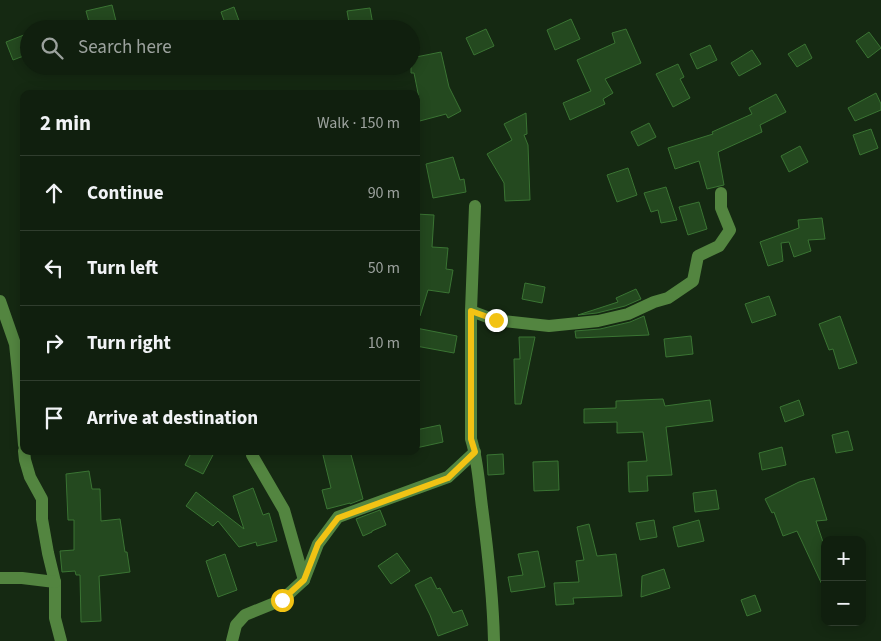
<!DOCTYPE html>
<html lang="en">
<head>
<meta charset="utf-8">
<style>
  body { margin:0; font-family:"Source Sans 3",sans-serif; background:#1e2c1c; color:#f1f3f6 }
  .controls { position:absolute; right:15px; bottom:15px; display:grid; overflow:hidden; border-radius:10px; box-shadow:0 2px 12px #0003 }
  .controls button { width:45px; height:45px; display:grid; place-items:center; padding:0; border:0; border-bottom:1px solid #303d2e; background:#101f0e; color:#f1f3f6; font:25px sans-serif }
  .stop { position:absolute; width:15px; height:15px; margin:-11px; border:4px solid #f2c314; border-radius:50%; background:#fff }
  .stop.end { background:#f2c314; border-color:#fff; box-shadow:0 1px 5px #0008 }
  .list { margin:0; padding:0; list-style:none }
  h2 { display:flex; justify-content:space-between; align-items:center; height:65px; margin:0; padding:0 20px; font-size:21px }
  h2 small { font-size:16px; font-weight:400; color:#9ca29e }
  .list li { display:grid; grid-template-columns:32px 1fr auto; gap:15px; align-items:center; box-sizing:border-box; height:75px; padding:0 20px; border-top:1px solid #303d2e }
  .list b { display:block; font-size:19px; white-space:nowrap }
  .list em { font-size:16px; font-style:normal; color:#9ca29e }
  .icon { flex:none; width:28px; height:28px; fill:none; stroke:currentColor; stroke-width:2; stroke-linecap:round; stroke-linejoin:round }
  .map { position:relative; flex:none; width:881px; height:641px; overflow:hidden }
  .search { position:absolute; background:#101f0e; box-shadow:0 2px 12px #0003; left:20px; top:20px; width:400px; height:55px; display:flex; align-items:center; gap:12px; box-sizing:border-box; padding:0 18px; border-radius:28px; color:#9ca29e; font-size:19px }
  .panel { position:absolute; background:#101f0e; box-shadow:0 2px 12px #0003; left:20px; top:90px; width:400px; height:365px; border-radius:10px }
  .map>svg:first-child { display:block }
  .building { fill:#24491f; stroke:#3a7433 }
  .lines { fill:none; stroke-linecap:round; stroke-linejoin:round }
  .minor { stroke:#538540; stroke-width:12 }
  .route { stroke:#f2c314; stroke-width:6 }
</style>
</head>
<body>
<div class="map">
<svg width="881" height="641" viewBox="0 0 881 641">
  <rect width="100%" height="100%" fill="#152912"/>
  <g class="building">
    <polygon points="112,5 118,29 91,29 86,11"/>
    <polygon points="234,7 241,26 233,29 227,29 221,12"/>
    <polygon points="370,8 373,25 350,28 347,11"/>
    <polygon points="571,19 580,39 555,50 547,30"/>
    <polygon points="486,29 494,46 474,55 466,38"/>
    <polygon points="626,29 641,63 605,79 613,93 603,99 605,104 570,120 563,103 591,91 577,60 615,43 612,33"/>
    <polygon points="869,32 881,48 868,58 856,41"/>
    <polygon points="29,33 29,54 13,60 6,42"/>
    <polygon points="805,44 812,58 797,67 788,54"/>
    <polygon points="710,45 717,60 697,69 690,54"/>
    <polygon points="752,50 761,64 739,76 731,63"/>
    <polygon points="441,52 449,87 461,111 448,118 446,114 416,122 416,99 419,98 414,73 411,73 411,58"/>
    <polygon points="678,64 684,77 680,79 690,98 673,107 656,74"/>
    <polygon points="876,93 881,104 881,110 855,121 848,108"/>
    <polygon points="776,94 786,112 760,125 762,132 718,152 724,185 707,189 699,161 675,169 668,148 713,134 712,132 752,114 749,108"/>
    <polygon points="526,113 527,134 524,135 528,145 530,200 505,201 504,183 487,154 512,140 504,124"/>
    <polygon points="649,123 656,137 638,146 631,132"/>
    <polygon points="871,129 878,148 860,155 853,135"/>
    <polygon points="800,146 808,162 789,172 781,156"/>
    <polygon points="453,157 460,180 464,179 466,192 433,198 426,164"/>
    <polygon points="628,168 637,195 617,202 607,175"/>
    <polygon points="666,187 677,220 661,223 658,210 651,212 644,193"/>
    <polygon points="699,202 707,229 688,235 679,207"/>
    <polygon points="416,214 434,215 432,247 448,248 446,269 453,270 449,293 428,290 420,316 416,315"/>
    <polygon points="822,218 825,239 808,240 811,251 794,257 789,242 781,243 783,261 768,266 760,242 799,228 798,220"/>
    <polygon points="525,283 545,287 542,303 522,299"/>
    <polygon points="636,289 641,299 625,306 597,313 578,315 618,302 616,298"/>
    <polygon points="769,296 776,315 752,323 745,304"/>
    <polygon points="644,316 649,335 576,338 575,331 600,329 630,322"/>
    <polygon points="840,316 857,363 839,369 833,349 829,350 819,324"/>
    <polygon points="416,328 457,336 454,353 416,346"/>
    <polygon points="691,336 693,354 666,357 664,339"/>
    <polygon points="519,337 535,337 521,404 515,404 514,359 520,359"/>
    <polygon points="663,399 665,406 710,400 713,421 666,427 672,475 647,476 648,491 629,492 628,462 647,461 643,432 617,433 617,422 584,423 584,409 616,408 616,401"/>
    <polygon points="799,400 804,415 785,422 780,407"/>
    <polygon points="440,425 443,442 416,448 416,430"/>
    <polygon points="848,431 853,450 836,453 832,435"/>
    <polygon points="782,447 786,465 762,470 759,453"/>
    <polygon points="192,451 215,451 203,474 185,465"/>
    <polygon points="322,451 350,451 363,499 350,504 350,503 327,509 322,490 331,488"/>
    <polygon points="503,454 504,474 488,475 487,455"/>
    <polygon points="558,461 559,490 534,491 533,462"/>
    <polygon points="89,471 92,489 100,489 101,521 120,519 125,552 127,552 130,572 99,576 101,621 81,622 80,575 76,575 75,571 62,572 60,551 74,550 74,520 68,520 66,474"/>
    <polygon points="814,478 827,520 816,521 825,548 825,591 797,531 783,536 774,512 772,513 765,499 799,482"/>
    <polygon points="253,488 263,515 269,513 277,541 257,546 256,542 239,547 218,521 213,526 186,506 196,492 244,529 233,496"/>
    <polygon points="716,490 719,509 695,512 693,493"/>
    <polygon points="380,510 386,525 372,531 372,532 363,536 356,519"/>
    <polygon points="654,520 657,537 640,540 636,523"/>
    <polygon points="699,520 704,541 678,547 673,527"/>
    <polygon points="589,524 597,556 616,554 622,596 573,598 574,604 556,605 554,583 579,582 576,561 584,560 577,527"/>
    <polygon points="538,551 545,587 511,592 508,577 523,575 518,554"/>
    <polygon points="397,553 410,571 391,584 378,566"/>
    <polygon points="225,554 237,590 218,597 206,561"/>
    <polygon points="664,569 670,588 641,597 642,576"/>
    <polygon points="431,577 437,589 440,588 453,613 462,610 468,625 438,636 430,615 415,585"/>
    <polygon points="755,595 761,611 747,616 741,600"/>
  </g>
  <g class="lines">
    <g class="minor">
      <path d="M475 206 471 311V439C478 461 479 484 482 507 488 552 493 596 494 641"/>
      <polyline points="0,301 15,344 18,373 24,445"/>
      <polyline points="471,311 495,320 549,326 598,321 628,314 654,302 668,298 693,281 698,256 719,246 730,230 721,208 721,193"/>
      <polyline points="24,451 25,460 30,477 42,499 42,519 48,553 55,582 55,618 61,641"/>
      <polyline points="252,455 284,510 304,580"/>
      <polyline points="0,578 22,578 55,582"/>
      <polyline points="232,641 236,625 245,615 282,600 304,580 318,544 338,517 448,477 475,452"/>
    </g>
  </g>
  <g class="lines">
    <polyline class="route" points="282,600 304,580 318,544 338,518 448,478 475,452 471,439 471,311 496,320"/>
  </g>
</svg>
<div class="controls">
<button>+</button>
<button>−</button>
</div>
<div class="stop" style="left:282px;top:600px"></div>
<div class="stop end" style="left:496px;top:320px"></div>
<div class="search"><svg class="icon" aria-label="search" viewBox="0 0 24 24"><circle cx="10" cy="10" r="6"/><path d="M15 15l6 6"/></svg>Search here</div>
<section class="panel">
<h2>2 min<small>Walk · 150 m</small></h2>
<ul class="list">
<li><svg class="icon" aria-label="ahead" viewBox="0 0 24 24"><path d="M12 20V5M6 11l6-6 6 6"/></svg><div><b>Continue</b></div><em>90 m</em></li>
<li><svg class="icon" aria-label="left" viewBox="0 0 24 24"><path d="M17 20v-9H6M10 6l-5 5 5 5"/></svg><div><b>Turn left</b></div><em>50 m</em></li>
<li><svg class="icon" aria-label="right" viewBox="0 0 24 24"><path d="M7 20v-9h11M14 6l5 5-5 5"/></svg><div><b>Turn right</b></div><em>10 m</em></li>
<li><svg class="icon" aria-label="arrive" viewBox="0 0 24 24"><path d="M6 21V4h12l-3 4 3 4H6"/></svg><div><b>Arrive at destination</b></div></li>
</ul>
</section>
</div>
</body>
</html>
